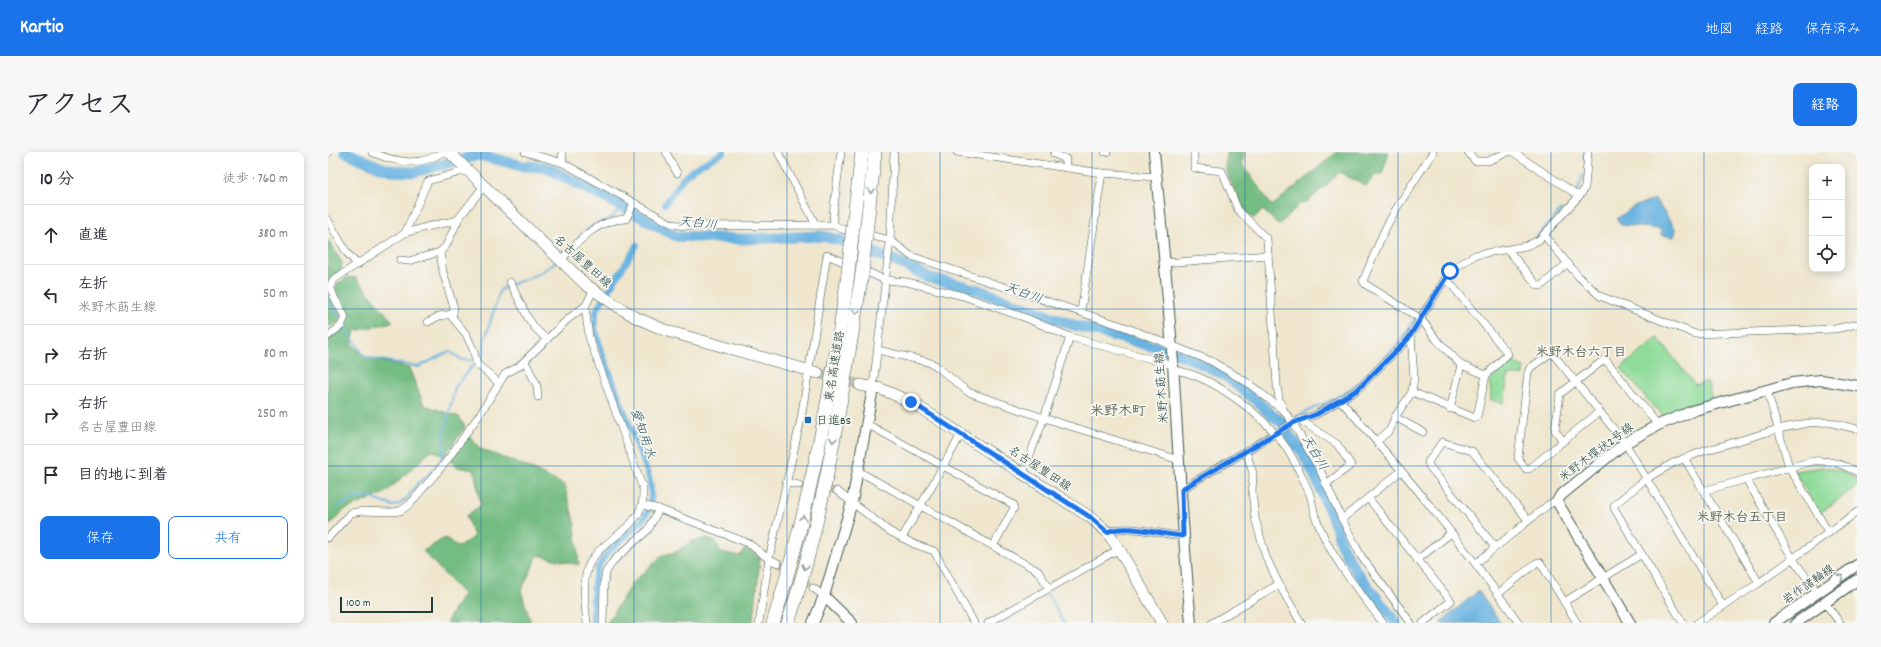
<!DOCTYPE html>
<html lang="ja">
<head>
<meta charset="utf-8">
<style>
  body { margin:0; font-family:Dekko,"Klee One",sans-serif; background:#f7f7f7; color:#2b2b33 }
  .controls { position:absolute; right:12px; top:12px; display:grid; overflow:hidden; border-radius:8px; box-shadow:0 2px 10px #0003 }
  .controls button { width:36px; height:36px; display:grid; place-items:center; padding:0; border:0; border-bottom:1px solid #e1e1e2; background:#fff; color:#2b2b33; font:20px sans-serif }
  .scale { position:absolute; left:12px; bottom:10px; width:93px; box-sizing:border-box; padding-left:4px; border:2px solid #1f3d34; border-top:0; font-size:11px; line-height:14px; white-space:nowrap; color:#1f3d34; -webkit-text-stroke:3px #f6f6f2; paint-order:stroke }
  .stop { position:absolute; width:12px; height:12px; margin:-9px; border:3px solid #1a73e8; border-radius:50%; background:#fff }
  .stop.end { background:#1a73e8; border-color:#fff; box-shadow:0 1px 4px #0008 }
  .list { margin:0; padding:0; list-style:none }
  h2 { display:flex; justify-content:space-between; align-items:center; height:52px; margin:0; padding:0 16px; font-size:17px }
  h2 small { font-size:13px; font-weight:400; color:#7c7c81 }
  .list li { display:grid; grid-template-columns:26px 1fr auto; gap:12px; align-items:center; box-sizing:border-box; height:60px; padding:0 16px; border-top:1px solid #e1e1e2 }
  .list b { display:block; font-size:15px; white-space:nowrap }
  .list p { margin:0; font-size:13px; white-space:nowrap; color:#7c7c81 }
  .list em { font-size:13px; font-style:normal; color:#7c7c81 }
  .actions { display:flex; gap:8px; padding:12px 16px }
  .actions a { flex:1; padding:9px 0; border:1px solid #1a73e8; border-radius:8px; text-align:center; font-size:14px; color:#1a73e8 }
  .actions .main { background:#1a73e8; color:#fff }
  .icon { flex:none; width:22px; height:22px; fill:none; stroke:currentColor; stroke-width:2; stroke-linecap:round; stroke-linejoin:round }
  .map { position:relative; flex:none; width:1529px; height:471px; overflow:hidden; border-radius:8px }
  header { display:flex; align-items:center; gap:24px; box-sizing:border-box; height:56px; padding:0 20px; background:#1a73e8; color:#fff }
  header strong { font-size:19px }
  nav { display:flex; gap:22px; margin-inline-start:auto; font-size:14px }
  .intro { display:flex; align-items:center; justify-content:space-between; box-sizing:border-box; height:96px; padding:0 24px }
  h1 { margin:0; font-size:28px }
  .button { padding:10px 18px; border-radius:8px; background:#1a73e8; color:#fff; font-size:14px; font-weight:700 }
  main { display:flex; gap:24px; padding:0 24px }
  aside { flex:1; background:#fff; border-radius:8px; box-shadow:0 2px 10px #0003 }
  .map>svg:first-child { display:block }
  .green { fill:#8fdc9a; stroke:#578c67 }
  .forest { fill:#73bc82; stroke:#497c5b }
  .water { fill:#69b3e1; stroke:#44788a }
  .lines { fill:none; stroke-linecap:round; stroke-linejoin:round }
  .stream { stroke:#69b3e1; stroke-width:2 }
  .canal { stroke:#69b3e1; stroke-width:6 }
  .river { stroke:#69b3e1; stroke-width:11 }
  .street-tunnel { stroke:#c5c4ae; stroke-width:7; stroke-dasharray:7 3.5; stroke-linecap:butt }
  .primary-tunnel { stroke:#c5c4ae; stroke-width:11; stroke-dasharray:11 5.5; stroke-linecap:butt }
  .street-casing { stroke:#3e564b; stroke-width:8 }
  .secondary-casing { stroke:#3e564b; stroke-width:12 }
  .primary-casing { stroke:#3e564b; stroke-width:12 }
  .highway-casing { stroke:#3e564b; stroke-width:14 }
  .street { stroke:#fff; stroke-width:7 }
  .secondary { stroke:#fff; stroke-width:10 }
  .primary { stroke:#fff; stroke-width:11 }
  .highway { stroke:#fff; stroke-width:13 }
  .highway-bridge-casing { stroke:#3e564b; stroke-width:14; stroke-linecap:butt }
  .highway-bridge { stroke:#fff; stroke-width:13 }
  .oneway { stroke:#8f9e9a }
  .route { stroke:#1a73e8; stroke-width:5 }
  .grid { fill:none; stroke:#1f6fb2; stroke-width:1; stroke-opacity:0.55 }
  .poi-dot { fill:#1f6fb2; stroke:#f6f6f2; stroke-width:1.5 }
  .labels { text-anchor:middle; stroke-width:3.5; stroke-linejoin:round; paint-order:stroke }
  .street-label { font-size:12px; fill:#1f3d34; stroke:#f6f6f2 }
  .poi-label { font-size:12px; fill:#1f3d34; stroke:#f6f6f2; text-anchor:start }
  .water-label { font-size:13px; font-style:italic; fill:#325a5f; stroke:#f6f6f2 }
  .neighbourhood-label { font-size:13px; font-weight:bold; fill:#5f6450; stroke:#f6f6f2 }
  .quarter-label { font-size:14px; font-weight:bold; fill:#5f6450; stroke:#f6f6f2 }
</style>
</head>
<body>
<header>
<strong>Kartio</strong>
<nav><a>地図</a><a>経路</a><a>保存済み</a></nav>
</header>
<div class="intro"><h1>アクセス</h1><a class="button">経路</a></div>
<main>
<aside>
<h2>10 分<small>徒歩 · 760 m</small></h2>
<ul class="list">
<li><svg class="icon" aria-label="ahead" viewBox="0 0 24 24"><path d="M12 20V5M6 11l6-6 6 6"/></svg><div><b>直進</b></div><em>380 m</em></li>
<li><svg class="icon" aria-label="left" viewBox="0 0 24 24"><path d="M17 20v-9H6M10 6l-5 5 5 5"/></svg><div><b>左折</b><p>米野木莇生線</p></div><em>50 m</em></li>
<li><svg class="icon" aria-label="right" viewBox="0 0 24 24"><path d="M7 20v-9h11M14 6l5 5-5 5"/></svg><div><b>右折</b></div><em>80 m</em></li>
<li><svg class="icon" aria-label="right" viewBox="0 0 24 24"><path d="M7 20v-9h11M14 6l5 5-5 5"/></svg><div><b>右折</b><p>名古屋豊田線</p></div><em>250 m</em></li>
<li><svg class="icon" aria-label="arrive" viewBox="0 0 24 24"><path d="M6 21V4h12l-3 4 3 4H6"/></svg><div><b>目的地に到着</b></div></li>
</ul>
<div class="actions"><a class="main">保存</a><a>共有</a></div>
</aside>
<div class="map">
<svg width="1529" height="471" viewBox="0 0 1529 471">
  <rect width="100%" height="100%" fill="#f6f6f2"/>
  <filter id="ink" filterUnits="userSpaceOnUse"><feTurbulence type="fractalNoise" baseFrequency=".025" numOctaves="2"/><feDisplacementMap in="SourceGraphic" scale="8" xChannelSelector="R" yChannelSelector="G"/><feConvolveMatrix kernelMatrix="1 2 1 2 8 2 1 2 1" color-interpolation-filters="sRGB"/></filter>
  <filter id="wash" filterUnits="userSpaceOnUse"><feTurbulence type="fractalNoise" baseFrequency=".012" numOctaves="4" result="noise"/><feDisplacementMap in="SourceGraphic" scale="16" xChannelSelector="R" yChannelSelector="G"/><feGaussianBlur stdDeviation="0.9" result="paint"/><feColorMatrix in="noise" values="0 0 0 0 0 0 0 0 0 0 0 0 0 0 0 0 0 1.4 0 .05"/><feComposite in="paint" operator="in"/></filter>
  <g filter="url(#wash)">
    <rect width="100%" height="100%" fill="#efe6cd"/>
    <g class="green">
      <polygon points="1330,186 1367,233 1379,229 1384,247 1356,256 1335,264 1329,256 1327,257 1293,216"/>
      <polygon points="1184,210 1196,215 1195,223 1180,223 1176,251 1163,248 1162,229 1172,219 1168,217 1172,211 1177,215"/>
      <path d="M1494 315C1506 317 1519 320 1529 327V334L1492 361 1466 319Z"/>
    </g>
    <g class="forest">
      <polygon points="898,0 916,0 914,12 944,54 1009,0 1061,0 1054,22 1048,22 1038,34 1011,20 1002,30 979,50 972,52 951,73 935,58 925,67 914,55 897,16"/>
      <polygon points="0,88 14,110 13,120 0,129"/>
      <polygon points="20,125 28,126 65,170 27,179 24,192 38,205 81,216 96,253 131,265 137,275 116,304 104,298 57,341 16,358 0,375 0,187 17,171 8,137 8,133"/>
      <polygon points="0,141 13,165 11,170 0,175"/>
      <polygon points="141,283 152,297 197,314 236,333 247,372 251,413 210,403 193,439 203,471 118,471 135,442 95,399 117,386 131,395 146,384 138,364 153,353 146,318 128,315 123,308"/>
      <polygon points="379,386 389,391 392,400 412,404 418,396 432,406 427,457 424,471 279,471 304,431 335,403 348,400 362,390"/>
    </g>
    <g class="water">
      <polygon points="1327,47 1348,78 1346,85 1333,83 1333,77 1293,73 1289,67 1305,55"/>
      <polygon points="1150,439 1173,471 1112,471"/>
    </g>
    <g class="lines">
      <g class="stream">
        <polyline points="1256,7 1256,0"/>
        <polyline points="1249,40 1255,23"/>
        <polyline points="250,86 261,76 286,64 292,54"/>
        <polyline points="1207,87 1233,58"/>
        <polyline points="0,145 13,168"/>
        <polyline points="1090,162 1116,119 1131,108"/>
        <polyline points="16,174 37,205 91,215 121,199 134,208 145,208"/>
        <path d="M150 207 156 201 157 187 172 138C190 128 212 125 228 109"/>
        <path d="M957 272C973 260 993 254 1011 244 1040 227 1071 194 1087 166"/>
        <polyline points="11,354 27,346 38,344 65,354 72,352 80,345 89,332 108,316 112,309 116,300 115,286 127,235 147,211"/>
        <polyline points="719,442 736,471"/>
      </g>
      <g class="canal">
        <polyline points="337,52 355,26 367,16 396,0"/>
        <path d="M265 471C265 453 263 433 270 416 287 378 334 378 321 325L273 197 267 175 268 159 309 93"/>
      </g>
      <polyline class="river" points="17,0 52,15 67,19 86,20 151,3 195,14 217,15 284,49 348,84 412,87 494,84 512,88 575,112 600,125 647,137 745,173 842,199 864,207 897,223 931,251 943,263 957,272 959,281 974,299 989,328 1009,377 1013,393 1028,419 1068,471"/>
    </g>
  </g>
  <g filter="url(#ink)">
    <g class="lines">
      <g class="street-tunnel">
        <polyline points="480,335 509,339"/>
        <polyline points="450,411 485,436"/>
      </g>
      <polyline class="primary-tunnel" points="490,221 532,233"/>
      <defs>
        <g id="street">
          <path d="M44 0C68 11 92 15 115 0"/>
          <polyline points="197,0 235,11 344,72 357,74 506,73 514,77 562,88 583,104 797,175 883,209 920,231 956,259 965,271 992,318 1014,367 1033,404 1083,471"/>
          <polyline points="234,0 235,11"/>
          <polyline points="338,0 349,21"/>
          <polyline points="450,0 488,73"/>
          <polyline points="629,0 774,21 829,25"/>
          <polyline points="727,0 726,2 738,7 737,16"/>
          <polyline points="777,0 779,0"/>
          <polyline points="866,0 866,16 894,19 910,58 939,87 949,233 951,247 956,259"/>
          <polyline points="1105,0 1068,57 1056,79 1035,129 1037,132 1093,167 1108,187 1133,213 1158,223"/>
          <polyline points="1140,0 1147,9 1160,9 1180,0"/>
          <polyline points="1185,0 1251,44"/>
          <polyline points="0,1 0,0"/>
          <polyline points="156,34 131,66 118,94 112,100 115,120 126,156 124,165 138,182 145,197 149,212 171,231"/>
          <polyline points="0,68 19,101 30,113"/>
          <polyline points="506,73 505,62 513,0"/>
          <polyline points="77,81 100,29 140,18"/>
          <polyline points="1216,83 1251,125 1272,144 1367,182 1507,177 1529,172"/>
          <polyline points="1180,98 1209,133 1213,134 1240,111"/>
          <polyline points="72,108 81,109 112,100"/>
          <path d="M233 108C250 89 270 67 298 67L306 51"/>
          <polyline points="836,111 940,103"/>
          <polyline points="533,117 557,128 579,130 635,144 698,166 742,185 845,213"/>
          <polyline points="182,130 200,166 207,176 218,187"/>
          <polyline points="753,159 774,21"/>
          <polyline points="100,170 111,164 125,162"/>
          <polyline points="0,184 13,174 17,165 6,145 2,134 5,128 77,81 98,75 130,68"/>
          <polyline points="550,198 600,210 607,213 640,240 716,266 851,308"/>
          <polyline points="197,209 209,234 210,245"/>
          <path d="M845 218C883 222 938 265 959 297 968 311 975 326 981 340 984 348 985 356 987 364 990 372 994 381 998 389 1013 418 1035 444 1055 471"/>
          <polyline points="545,236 562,88 566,0"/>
          <polyline points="1439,238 1461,315 1501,381"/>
          <polyline points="1084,240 1147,266 1149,264 1158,223 1180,202 1118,126"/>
          <path d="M1012 248C1076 319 1136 394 1191 471"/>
          <polyline points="1122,257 1133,213"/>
          <polyline points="1271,260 1201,317 1198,317 1190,306 1200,220 1202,216 1223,201 1225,202 1297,291 1395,454"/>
          <polyline points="1067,265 1095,280"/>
          <polyline points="972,268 1009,292 1023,313 998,332"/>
          <polyline points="539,272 686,353 686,356 665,394"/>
          <polyline points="1049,289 1062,278 1067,265 1084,240 1086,226 1083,183"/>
          <polyline points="1235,289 1227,278 1232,242 1277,207 1330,273"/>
          <polyline points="918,300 925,321 924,340 927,366 938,405 951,432 973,471"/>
          <polyline points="1356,306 1431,431"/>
          <polyline points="530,319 710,419 721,436"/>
          <polyline points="695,321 716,266 742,185"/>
          <polyline points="1418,327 1465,407 1490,441"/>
          <polyline points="459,331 471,333"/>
          <polyline points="854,337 965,271 989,262 1029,238 1080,187 1122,119 1147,103 1198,94 1211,88 1254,41 1257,35 1260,0"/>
          <polyline points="509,339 561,379 586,392 606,399 646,471"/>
          <path d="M1375 339 1485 309C1501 308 1515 312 1529 320"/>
          <polyline points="1040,346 1123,449 1095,471"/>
          <polyline points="314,353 331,357 420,391 441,407 450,411"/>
          <polyline points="1014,367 1073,319"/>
          <path d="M779 380C798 371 833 383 855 384"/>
          <polyline points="0,386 23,361 34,359 64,360 72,359 81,353 117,311 152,262 177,222 190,215 239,168 257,154 257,155"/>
          <polyline points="574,386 634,281"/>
          <polyline points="1167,395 1101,314 1100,310 1114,290 1144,299 1200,368"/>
          <polyline points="1089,408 1123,381"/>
          <polyline points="1148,411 1220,353 1231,347"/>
          <polyline points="485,436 496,444"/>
          <polyline points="1170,442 1208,411 1212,410 1249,471"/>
          <polyline points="1236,450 1314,402"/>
          <polyline points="1497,451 1512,471"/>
          <path d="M259 471C257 454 254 432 260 415 270 389 308 379 314 352 315 347 315 342 315 337L261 185 257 155 265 139"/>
          <polyline points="275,471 276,431 278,420 286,408 320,378 331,357"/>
          <polyline points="431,471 441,407 473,267 499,103 523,113"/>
          <polyline points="660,471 791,397"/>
          <polyline points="884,471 951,432"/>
          <polyline points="1355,471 1286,356 1286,353 1318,327 1345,311 1373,300 1450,277 1480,271 1500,270 1529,277"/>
          <polyline points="1369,471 1431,431 1529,360"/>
        </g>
        <g id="secondary">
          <path d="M826 0C833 70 840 141 845 211 850 298 855 385 863 471"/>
          <polyline points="496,444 524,471"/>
          <polyline points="485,471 496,444 524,350 545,236"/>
          <polyline points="1302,471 1231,353 1230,348 1232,344 1297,291 1330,273 1367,258 1464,231 1493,228 1529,234"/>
          <polyline points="1446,471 1529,413"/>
          <polyline points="1468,471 1529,428"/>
        </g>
        <g id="primary">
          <polyline points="121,0 257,132 289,154 309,166 339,179 490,221"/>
          <polyline points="532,233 553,237 583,250 762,365 779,380 791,397 834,471"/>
        </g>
        <g id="highway">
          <polyline points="525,74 534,0"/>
          <polyline points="538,81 547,0"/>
          <path d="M445 471C481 357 504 240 520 122"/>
          <path d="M460 471C498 358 514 239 534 122"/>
        </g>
      </defs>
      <use href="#street" class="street-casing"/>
      <use href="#secondary" class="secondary-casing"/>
      <use href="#primary" class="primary-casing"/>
      <use href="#highway" class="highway-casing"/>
      <use href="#street" class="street"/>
      <use href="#secondary" class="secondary"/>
      <use href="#primary" class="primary"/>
      <use href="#highway" class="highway"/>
      <defs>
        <g id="highway-bridge">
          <polyline points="520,122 525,74"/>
          <polyline points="534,122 538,81"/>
        </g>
      </defs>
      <use href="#highway-bridge" class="highway-bridge-casing"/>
      <use href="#highway-bridge" class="highway-bridge"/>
    </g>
    <defs><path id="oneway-chevron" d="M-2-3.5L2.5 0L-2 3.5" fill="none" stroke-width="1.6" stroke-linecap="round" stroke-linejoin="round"/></defs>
    <g class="oneway">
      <use href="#oneway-chevron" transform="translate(543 39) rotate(96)"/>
      <use href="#oneway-chevron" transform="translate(528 160) rotate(100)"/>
      <use href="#oneway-chevron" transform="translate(505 288) rotate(101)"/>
      <use href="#oneway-chevron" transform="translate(475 366) rotate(-77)"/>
      <use href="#oneway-chevron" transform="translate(477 415) rotate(105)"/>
      <use href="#oneway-chevron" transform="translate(1513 425) rotate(-35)"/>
    </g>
  </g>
  <g class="lines" filter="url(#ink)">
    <path class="route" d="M583 250 762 365 779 380C798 371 833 383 855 384L854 337 965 271 989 262 1029 238 1080 187 1122 119"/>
  </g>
  <path class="grid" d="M153 0V471M306 0V471M459 0V471M612 0V471M764 0V471M917 0V471M1070 0V471M1223 0V471M1376 0V471M0 157H1529M0 314H1529"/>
  <rect class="poi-dot" x="476" y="264" width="8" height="8" rx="2"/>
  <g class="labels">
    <g class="street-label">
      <text transform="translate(255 109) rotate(42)" y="4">名古屋豊田線</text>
      <text transform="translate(506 214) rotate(-81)" y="4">東名高速道路</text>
      <text transform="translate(833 236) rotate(-94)" y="4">米野木莇生線</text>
      <text transform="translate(1268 300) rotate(-37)" y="4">米野木環状2号線</text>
      <text transform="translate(712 316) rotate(33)" y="4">名古屋豊田線</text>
      <text transform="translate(1480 432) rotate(-35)" y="4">岩作諸輪線</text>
    </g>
    <g class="poi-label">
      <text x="488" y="272">日進BS</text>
    </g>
    <g class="water-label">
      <text transform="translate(370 70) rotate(6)" y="5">天白川</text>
      <text transform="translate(696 140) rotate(20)" y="5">天白川</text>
      <text transform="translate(316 281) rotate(71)" y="5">愛知用水</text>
      <text transform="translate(988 300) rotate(59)" y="5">天白川</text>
    </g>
    <g class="neighbourhood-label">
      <text x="1253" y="204">米野木台六丁目</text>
      <text x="1414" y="369">米野木台五丁目</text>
    </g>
    <g class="quarter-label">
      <text x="790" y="263">米野木町</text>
    </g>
  </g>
</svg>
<div class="controls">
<button>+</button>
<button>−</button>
<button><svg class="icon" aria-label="locate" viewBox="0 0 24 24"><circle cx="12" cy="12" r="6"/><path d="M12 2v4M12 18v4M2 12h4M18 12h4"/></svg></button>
</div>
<div class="scale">100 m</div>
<div class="stop" style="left:1122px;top:119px"></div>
<div class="stop end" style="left:583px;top:250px"></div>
</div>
</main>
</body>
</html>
